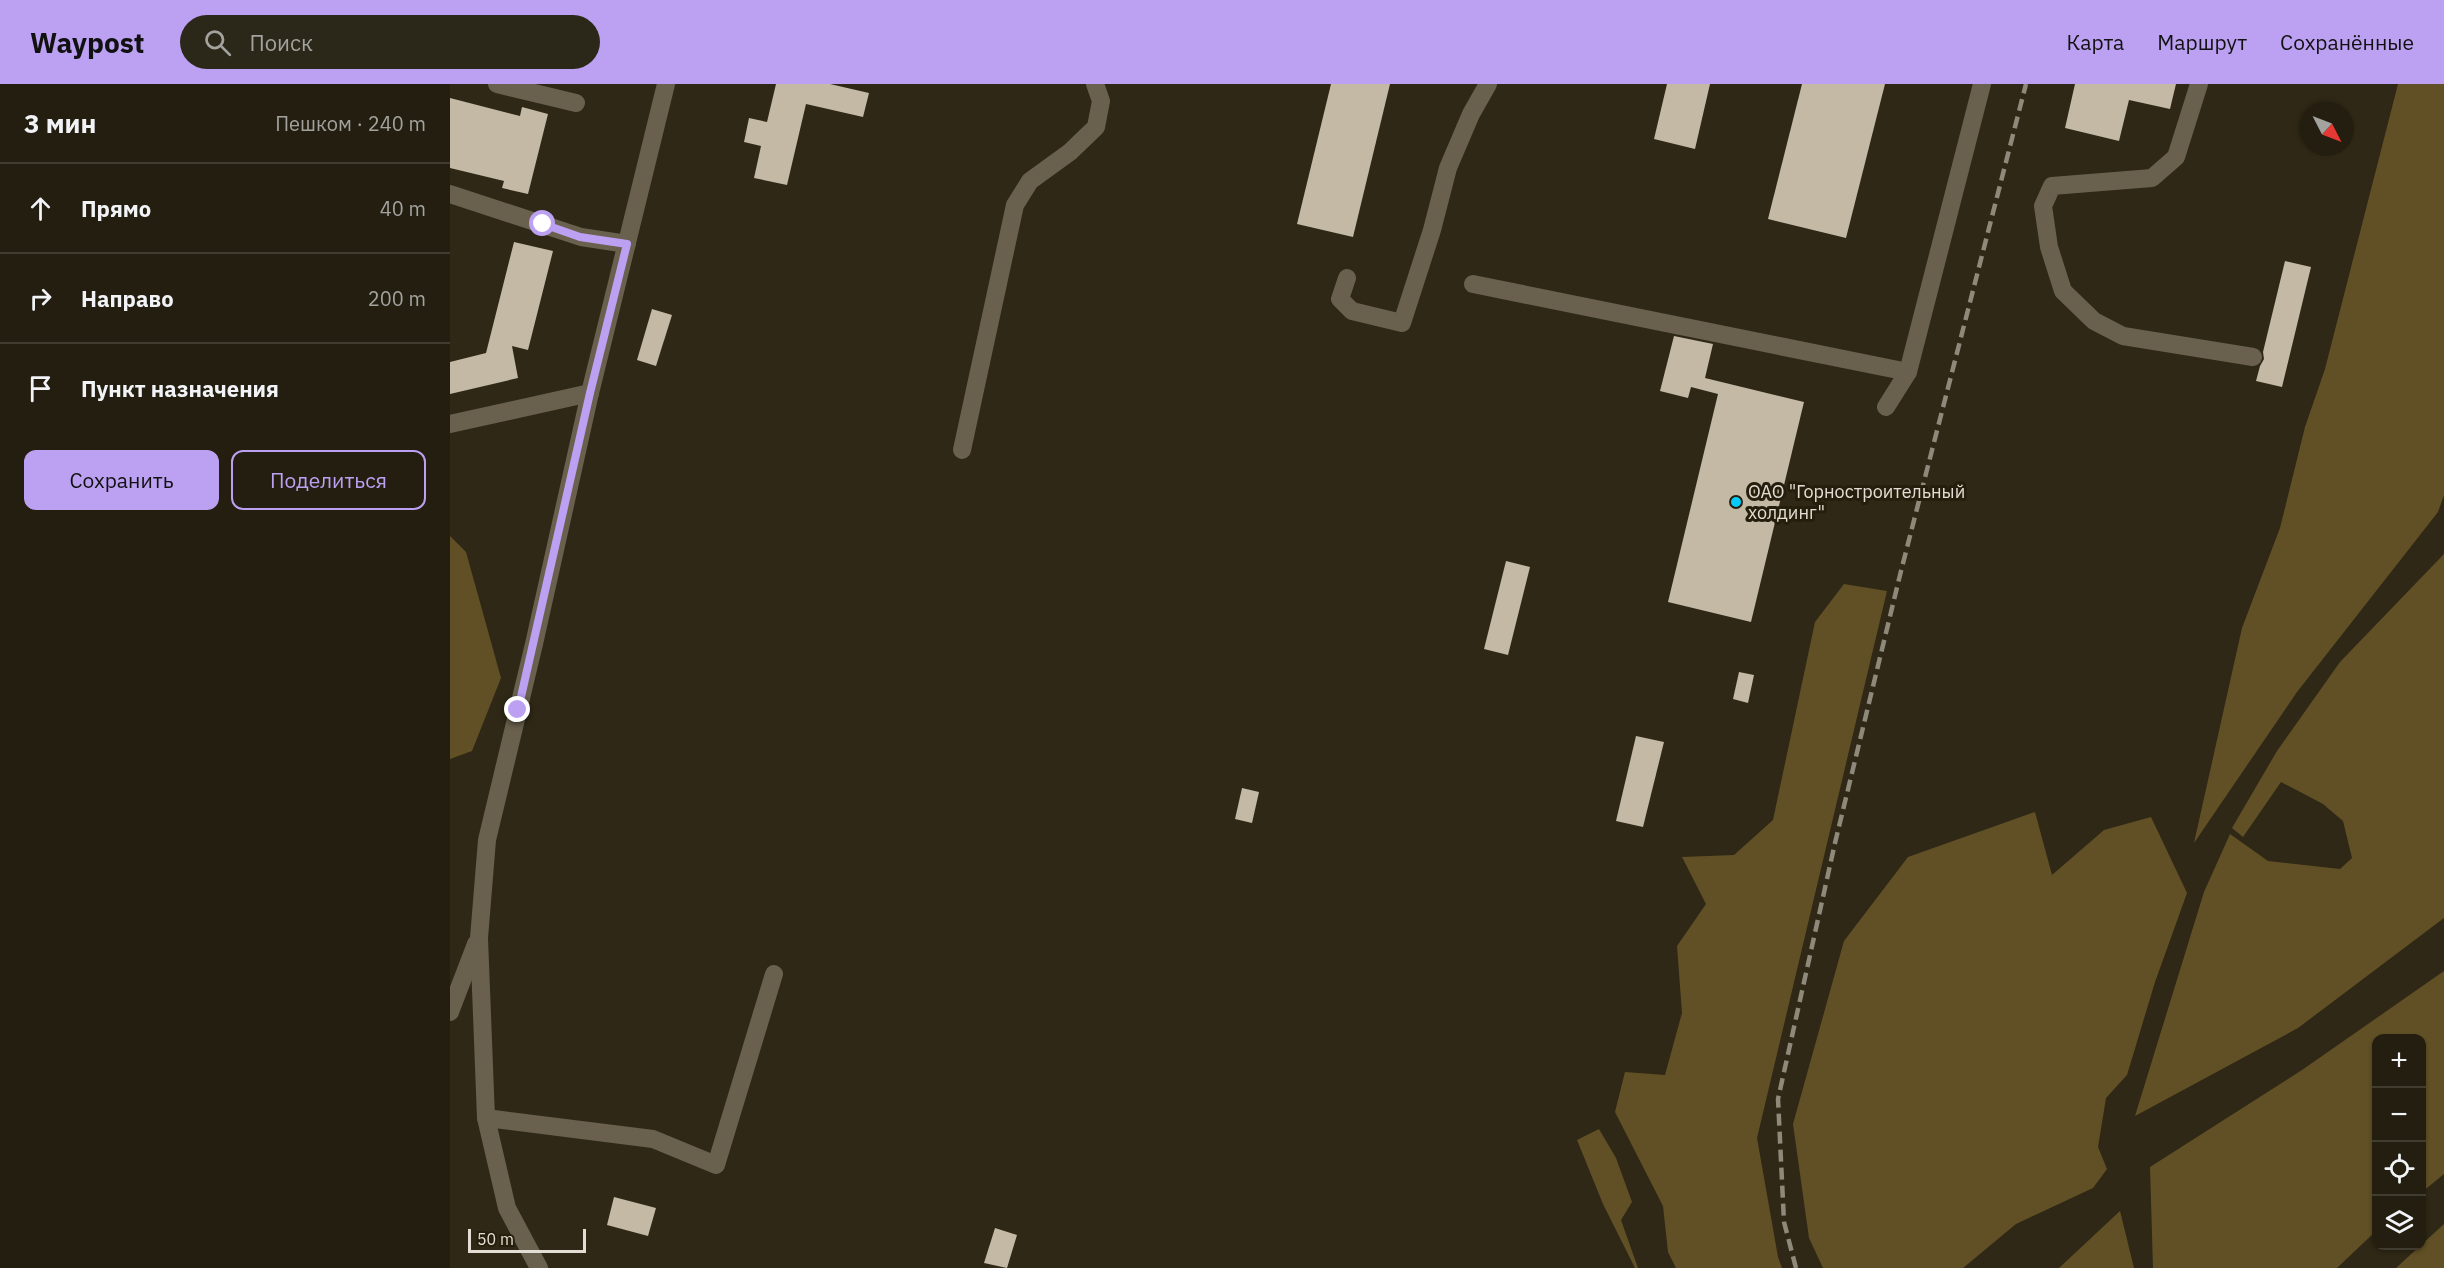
<!DOCTYPE html>
<html lang="ru">
<head>
<meta charset="utf-8">
<style>
  body { margin:0; font-family:"IBM Plex Sans",sans-serif; background:#2b2719; color:#f1f3f6 }
  .controls { position:absolute; right:18px; bottom:18px; display:grid; overflow:hidden; border-radius:12px; box-shadow:0 2px 4px #0004 }
  .controls button { width:54px; height:54px; display:grid; place-items:center; padding:0; border:0; border-bottom:2px solid #403c30; background:#231e10; color:#f1f3f6; font:30px sans-serif }
  .compass { position:absolute; left:1850px; top:18px; width:54px; height:54px; border-radius:50%; background:#231e10; box-shadow:0 2px 4px #0004; rotate:132deg }
  .scale { position:absolute; left:18px; bottom:15px; width:118px; box-sizing:border-box; padding-left:6px; border:3px solid #e2ded3; border-top:0; font-size:16px; line-height:21px; white-space:nowrap; color:#e2ded3; -webkit-text-stroke:4px #261e0d; paint-order:stroke }
  .stop { position:absolute; width:18px; height:18px; margin:-14px; border:4px solid #bca0f2; border-radius:50%; background:#fff }
  .stop.end { background:#bca0f2; border-color:#fff; box-shadow:0 2px 6px #0008 }
  .list { margin:0; padding:0; list-style:none }
  h2 { display:flex; justify-content:space-between; align-items:center; height:78px; margin:0; padding:0 24px; font-size:26px }
  h2 small { font-size:20px; font-weight:400; color:#a3a29f }
  .list li { display:grid; grid-template-columns:39px 1fr auto; gap:18px; align-items:center; box-sizing:border-box; height:90px; padding:0 24px; border-top:2px solid #403c30 }
  .list b { display:block; font-size:22px; white-space:nowrap }
  .list em { font-size:20px; font-style:normal; color:#a3a29f }
  .actions { display:flex; gap:12px; padding:18px 24px }
  .actions a { flex:1; padding:14px 0; border:2px solid #bca0f2; border-radius:12px; text-align:center; font-size:21px; color:#bca0f2 }
  .actions .main { background:#bca0f2; color:#111 }
  .icon { flex:none; width:33px; height:33px; fill:none; stroke:currentColor; stroke-width:2; stroke-linecap:round; stroke-linejoin:round }
  .map { position:relative; flex:none; width:1994px; height:1184px; overflow:hidden }
  header { display:flex; align-items:center; gap:36px; box-sizing:border-box; height:84px; padding:0 30px; background:#bca0f2; color:#111 }
  header strong { font-size:28px }
  nav { display:flex; gap:33px; margin-inline-start:auto; font-size:21px }
  .search { width:420px; height:54px; background:#2b2719; display:flex; align-items:center; gap:15px; box-sizing:border-box; padding:0 21px; border-radius:33px; color:#a3a29f; font-size:22px }
  main { display:flex }
  aside { flex:1; background:#231e10 }
  .map>svg:first-child { display:block }
  .green { fill:#615025 }
  .building { fill:#c3b9a4 }
  .lines { fill:none; stroke-linecap:round; stroke-linejoin:round }
  .minor { stroke:#69604d; stroke-width:18 }
  .rail { stroke:#8f897b; stroke-width:4.5; stroke-dasharray:12 6; stroke-linecap:butt }
  .route { stroke:#bca0f2; stroke-width:8 }
  .poi-dot { fill:#04cbf9; stroke:#261e0d; stroke-width:2 }
  .labels { text-anchor:middle; stroke-width:6; stroke-linejoin:round; paint-order:stroke }
  .poi-label { font-size:18px; fill:#e2ded3; stroke:#261e0d; text-anchor:start }
</style>
</head>
<body>
<header>
<strong>Waypost</strong>
<div class="search"><svg class="icon" aria-label="search" viewBox="0 0 24 24"><circle cx="10" cy="10" r="6"/><path d="M15 15l6 6"/></svg>Поиск</div>
<nav><a>Карта</a><a>Маршрут</a><a>Сохранённые</a></nav>
</header>
<main>
<aside>
<h2>3 мин<small>Пешком · 240 m</small></h2>
<ul class="list">
<li><svg class="icon" aria-label="ahead" viewBox="0 0 24 24"><path d="M12 20V5M6 11l6-6 6 6"/></svg><div><b>Прямо</b></div><em>40 m</em></li>
<li><svg class="icon" aria-label="right" viewBox="0 0 24 24"><path d="M7 20v-9h11M14 6l5 5-5 5"/></svg><div><b>Направо</b></div><em>200 m</em></li>
<li><svg class="icon" aria-label="arrive" viewBox="0 0 24 24"><path d="M6 21V4h12l-3 4 3 4H6"/></svg><div><b>Пункт назначения</b></div></li>
</ul>
<div class="actions"><a class="main">Сохранить</a><a>Поделиться</a></div>
</aside>
<div class="map">
<svg width="1994" height="1184" viewBox="0 0 1994 1184">
  <rect width="100%" height="100%" fill="#2f2816"/>
  <g class="green">
    <polygon points="1948,0 1994,0 1994,411 1988,428 1847,608 1744,759 1792,544 1830,444 1855,343 1875,285"/>
    <polygon points="0,452 16,468 51,594 22,667 0,675"/>
    <polygon points="1994,470 1994,834 1848,944 1685,1032 1754,808 1780,750 1818,777 1890,785 1902,774 1893,737 1873,720 1831,698 1793,753 1782,744 1827,667 1890,578"/>
    <polygon points="1394,500 1437,507 1307,1054 1328,1173 1332,1184 1226,1184 1218,1168 1213,1122 1165,1028 1175,988 1215,991 1232,929 1227,862 1256,820 1232,773 1284,771 1323,736 1365,538"/>
    <polygon points="1585,728 1602,791 1654,746 1701,733 1737,809 1705,898 1677,991 1656,1014 1648,1063 1657,1085 1643,1104 1566,1140 1513,1184 1373,1184 1359,1154 1343,1040 1394,857 1458,773"/>
    <polygon points="1994,887 1994,1090 1972,1108 1972,954 1926,954 1926,1147 1887,1184 1703,1184 1700,1083 1852,986"/>
    <polygon points="1149,1045 1166,1074 1182,1118 1171,1136 1188,1184 1185,1184 1153,1120 1127,1056"/>
    <polygon points="1670,1127 1684,1184 1609,1184"/>
    <polygon points="1994,1140 1994,1184 1946,1184"/>
  </g>
  <g class="building">
    <polygon points="326,0 380,0 419,9 413,33 356,20 337,101 304,94 311,62 294,58 299,34 317,38"/>
    <polygon points="881,0 940,0 903,153 847,140"/>
    <polygon points="1217,0 1260,0 1245,65 1204,55"/>
    <polygon points="1352,0 1435,0 1396,154 1318,135"/>
    <polygon points="1625,0 1726,0 1720,25 1679,16 1669,57 1615,44"/>
    <polygon points="0,14 70,32 72,23 98,30 78,110 52,104 54,97 0,84"/>
    <polygon points="64,158 103,167 78,266 62,262 68,294 0,310 0,278 36,269"/>
    <polygon points="1835,177 1861,183 1832,303 1806,297 1810,282 1814,275 1813,268"/>
    <polygon points="202,225 222,231 206,282 187,276"/>
    <polygon points="1224,252 1263,260 1255,294 1354,318 1301,538 1218,518 1268,310 1241,303 1238,314 1210,307"/>
    <polygon points="1056,477 1080,483 1058,571 1034,565"/>
    <polygon points="1289,588 1304,591 1298,619 1283,615"/>
    <polygon points="1186,652 1214,658 1193,743 1166,737"/>
    <polygon points="792,704 809,708 802,739 785,735"/>
    <polygon points="164,1113 206,1124 198,1152 157,1141"/>
    <polygon points="545,1144 567,1151 557,1184 534,1179"/>
  </g>
  <g class="lines">
    <g class="minor">
      <polyline points="47,0 126,19"/>
      <polyline points="1749,0 1726,73 1702,94 1602,102 1593,122 1599,163 1613,207 1644,237 1673,252 1803,273"/>
      <polyline points="0,110 131,153 177,160"/>
      <polyline points="897,194 890,215 902,227 952,239 982,146 998,84 1021,30 1038,0"/>
      <polyline points="1023,200 1458,288"/>
      <polyline points="1436,323 1458,288 1532,0"/>
      <polyline points="0,340 140,309 216,0"/>
      <polyline points="512,366 565,121 580,97 620,68 646,43 651,17 645,0"/>
      <polyline points="0,928 26,860"/>
      <polyline points="36,1034 203,1055 266,1081 324,890"/>
      <polyline points="89,1184 57,1124 36,1034 29,854 37,756 84,560 140,309"/>
    </g>
    <polyline class="rail" points="1346,1184 1334,1138 1328,1015 1385,759 1451,487 1576,0"/>
  </g>
  <g class="lines">
    <polyline class="route" points="68,626 140,309 177,160 130,153 93,140"/>
  </g>
  <circle class="poi-dot" cx="1286" cy="418" r="6"/>
  <g class="labels">
    <g class="poi-label">
      <text x="1298" y="414">ОАО "Горностроительный<tspan x="1298" dy="21">холдинг"</tspan></text>
    </g>
  </g>
</svg>
<div class="controls">
<button>+</button>
<button>−</button>
<button><svg class="icon" aria-label="locate" viewBox="0 0 24 24"><circle cx="12" cy="12" r="6"/><path d="M12 2v4M12 18v4M2 12h4M18 12h4"/></svg></button>
<button><svg class="icon" aria-label="layers" viewBox="0 0 24 24"><path d="M12 4l9 5-9 5-9-5zM3 14l9 5 9-5"/></svg></button>
</div>
<svg class="compass" viewBox="-18 -18 36 36"><path d="M0-13l5 13h-10z" fill="#e53935"/><path d="M0 13l5-13h-10z" fill="#a3a29f"/></svg>
<div class="scale">50 m</div>
<div class="stop" style="left:93px;top:140px"></div>
<div class="stop end" style="left:68px;top:626px"></div>
</div>
</main>
</body>
</html>
